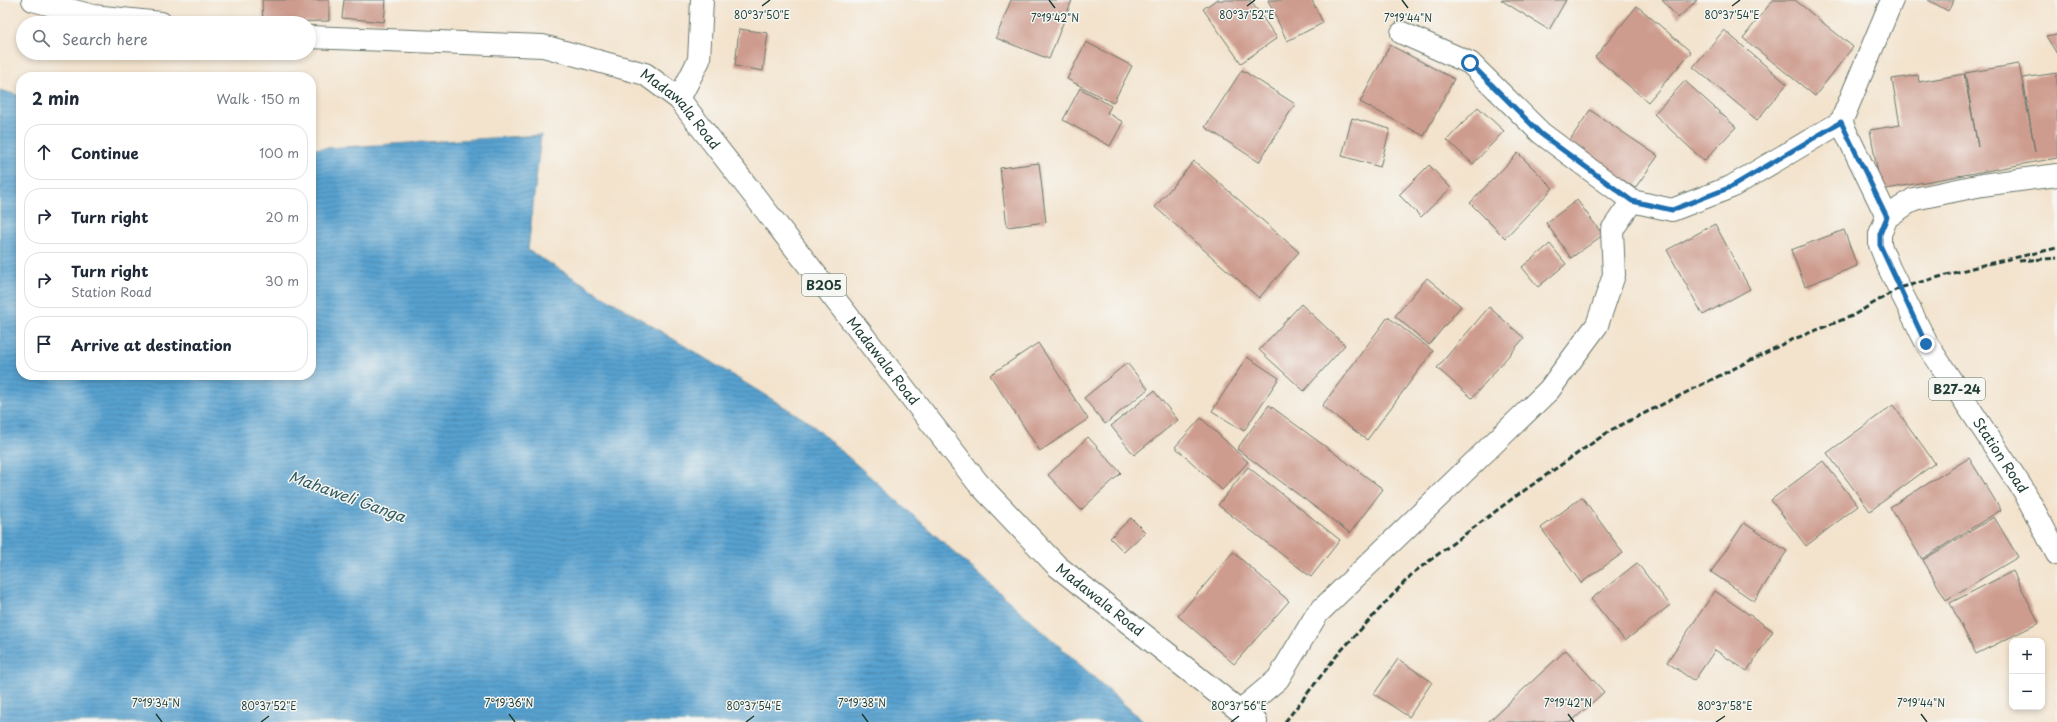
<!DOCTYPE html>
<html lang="en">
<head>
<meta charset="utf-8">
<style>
  body { margin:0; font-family:"Playpen Sans",sans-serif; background:#f6f6f7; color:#1f2937 }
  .controls { position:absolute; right:12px; bottom:12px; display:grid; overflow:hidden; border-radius:8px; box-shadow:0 2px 6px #0003 }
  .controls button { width:36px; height:36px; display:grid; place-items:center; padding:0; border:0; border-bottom:1px solid #e0e1e3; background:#fff; color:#1f2937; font:20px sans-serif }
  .stop { position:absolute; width:12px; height:12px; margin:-9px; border:3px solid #1f6fb2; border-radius:50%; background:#fff }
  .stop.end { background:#1f6fb2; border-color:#fff; box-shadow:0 1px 4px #0008 }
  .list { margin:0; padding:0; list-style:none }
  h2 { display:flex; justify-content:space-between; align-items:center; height:52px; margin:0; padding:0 16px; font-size:17px }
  h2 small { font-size:13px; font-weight:400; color:#747a83 }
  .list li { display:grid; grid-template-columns:26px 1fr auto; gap:12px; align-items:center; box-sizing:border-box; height:56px; margin:0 8px 8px; padding:0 8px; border:1px solid #e0e1e3; border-radius:16px }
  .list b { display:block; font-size:15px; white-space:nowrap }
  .list p { margin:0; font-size:13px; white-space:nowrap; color:#747a83 }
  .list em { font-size:13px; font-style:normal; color:#747a83 }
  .icon { flex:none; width:22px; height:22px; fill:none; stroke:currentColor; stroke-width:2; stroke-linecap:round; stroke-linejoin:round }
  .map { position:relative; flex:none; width:2057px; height:722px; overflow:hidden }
  .search { position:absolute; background:#fff; box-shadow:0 2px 6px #0003; left:16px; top:16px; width:300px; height:44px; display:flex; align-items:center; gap:10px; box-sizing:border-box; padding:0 14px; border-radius:22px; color:#747a83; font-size:15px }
  .panel { position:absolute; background:#fff; box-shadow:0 2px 6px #0003; left:16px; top:72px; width:300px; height:308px; border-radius:16px }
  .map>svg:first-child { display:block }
  .water { fill:url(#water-rules); stroke:#3c7082 }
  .building { fill:#ce9c8e }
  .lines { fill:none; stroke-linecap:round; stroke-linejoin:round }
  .minor-casing { stroke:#69776a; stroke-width:24 }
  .primary-casing { stroke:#69776a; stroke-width:24 }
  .minor { stroke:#fff; stroke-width:22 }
  .primary { stroke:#fff; stroke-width:22 }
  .rail { stroke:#1f3d34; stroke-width:3; stroke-dasharray:6 3; stroke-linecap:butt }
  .route { stroke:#1f6fb2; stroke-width:5 }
  .ticks { fill:none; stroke:#1f3d34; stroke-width:1.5 }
  .labels { text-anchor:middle; stroke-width:3; stroke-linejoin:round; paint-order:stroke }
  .shield { fill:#f6f6f2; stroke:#60746d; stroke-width:1 }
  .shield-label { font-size:13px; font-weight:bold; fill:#1f3d34 }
  .street-label { font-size:14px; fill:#1f3d34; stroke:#f6f6f2 }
  .water-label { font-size:15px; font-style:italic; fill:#305b63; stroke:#f6f6f2 }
  .ticks-label { font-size:10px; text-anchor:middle; fill:#1f3d34; stroke:#f6f6f2; stroke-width:3; stroke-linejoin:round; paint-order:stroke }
</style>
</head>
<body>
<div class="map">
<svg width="2057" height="722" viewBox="0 0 2057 722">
  <defs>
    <pattern id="water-rules" width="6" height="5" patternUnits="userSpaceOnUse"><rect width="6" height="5" fill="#59a2d0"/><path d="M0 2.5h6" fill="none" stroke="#4985aa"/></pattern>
  </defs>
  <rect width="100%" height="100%" fill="#f6f6f2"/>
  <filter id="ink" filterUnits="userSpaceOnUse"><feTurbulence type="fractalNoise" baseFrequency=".025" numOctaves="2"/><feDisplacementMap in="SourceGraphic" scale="8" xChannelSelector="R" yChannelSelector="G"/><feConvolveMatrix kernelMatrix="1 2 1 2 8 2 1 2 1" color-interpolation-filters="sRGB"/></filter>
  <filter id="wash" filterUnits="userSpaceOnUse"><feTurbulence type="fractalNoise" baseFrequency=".012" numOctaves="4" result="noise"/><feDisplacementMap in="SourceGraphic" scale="16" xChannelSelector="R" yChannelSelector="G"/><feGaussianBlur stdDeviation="0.9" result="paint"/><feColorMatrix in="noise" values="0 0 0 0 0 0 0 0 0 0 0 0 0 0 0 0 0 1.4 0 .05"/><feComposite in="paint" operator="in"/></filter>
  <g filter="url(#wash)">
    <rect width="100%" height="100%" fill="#f3e3cd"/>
    <polygon class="water" points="0,90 21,96 21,375 311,375 311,149 541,135 528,250 809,422 1144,722 0,722"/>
    <g id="blocks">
      <g class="building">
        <polygon points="262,0 329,0 329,21 263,22"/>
        <polygon points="344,0 386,0 384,22 342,18"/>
        <polygon points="1011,0 1072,0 1049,59 996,38"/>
        <polygon points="1216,0 1250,0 1277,38 1241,63 1203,9"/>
        <polygon points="1268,0 1312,0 1323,23 1287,41"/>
        <polygon points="1501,0 1566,0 1549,30"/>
        <polygon points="1662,0 1697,0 1678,18"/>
        <polygon points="1773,0 1795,0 1853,47 1815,96 1743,38"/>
        <polygon points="1928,0 1954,0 1948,11"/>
        <polygon points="1637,6 1691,52 1648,102 1595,57"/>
        <polygon points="739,29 768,33 763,71 735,66"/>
        <polygon points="1724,30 1787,84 1757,120 1693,67"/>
        <polygon points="2057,34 2057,54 2046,36"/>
        <polygon points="1086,42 1132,66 1113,103 1067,79"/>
        <polygon points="1390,45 1454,79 1424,136 1360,102"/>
        <polygon points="2019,64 2035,152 2023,78 2057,73 2057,158 1881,190 1870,130 1900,125 1892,79 1918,75 1919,82 1964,74 1978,147 1965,73"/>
        <polygon points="1242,70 1295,104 1259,162 1205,127"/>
        <polygon points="1685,81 1736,127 1704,161 1654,114"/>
        <polygon points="1080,88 1111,106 1107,113 1123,122 1110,146 1063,120"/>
        <polygon points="1478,107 1504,131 1473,164 1447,140"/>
        <polygon points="1590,110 1658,156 1635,188 1568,143"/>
        <polygon points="1352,118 1390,129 1380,167 1342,156"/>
        <polygon points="1518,153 1553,188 1505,238 1470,203"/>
        <polygon points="1194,161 1299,252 1259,298 1155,207"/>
        <polygon points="1039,163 1046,222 1007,227 1000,168"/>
        <polygon points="1429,165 1451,188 1421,217 1399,195"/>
        <polygon points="1577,200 1603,235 1571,258 1546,223"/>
        <polygon points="1715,224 1750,289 1703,315 1667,250"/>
        <polygon points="1844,230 1857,266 1805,286 1791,250"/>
        <polygon points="1550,244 1566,264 1538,287 1522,267"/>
        <polygon points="1427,278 1461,306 1429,345 1395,316"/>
        <polygon points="1301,304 1345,345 1304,391 1259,350"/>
        <polygon points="1489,307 1524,338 1472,398 1437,368"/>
        <polygon points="1388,317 1433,351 1367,440 1322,406"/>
        <polygon points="1038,343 1088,419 1040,451 990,375"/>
        <polygon points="1247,357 1279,378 1244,431 1212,411"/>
        <polygon points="1127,363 1148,389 1105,424 1084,398"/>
        <polygon points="1154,391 1178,420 1134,455 1111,426"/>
        <polygon points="1269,405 1383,489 1350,533 1237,449"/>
        <polygon points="1893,405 1935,463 1870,511 1827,453"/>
        <polygon points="1201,418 1248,462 1222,490 1175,447"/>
        <polygon points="1088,437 1121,473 1081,510 1048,475"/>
        <polygon points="1969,458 2001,510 1922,559 1890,507"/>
        <polygon points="1823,461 1858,506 1806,546 1771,500"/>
        <polygon points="1248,467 1340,540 1311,577 1218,505"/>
        <polygon points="1582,497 1623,553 1581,583 1541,528"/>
        <polygon points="1994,517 2018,557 1946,600 1923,560"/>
        <polygon points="1131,518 1145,532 1124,552 1110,538"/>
        <polygon points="1744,523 1787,551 1754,601 1711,572"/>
        <polygon points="1233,552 1289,601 1234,664 1178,616"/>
        <polygon points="1637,563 1670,605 1625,641 1591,599"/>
        <polygon points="2013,571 2039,623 1976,654 1950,603"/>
        <polygon points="1715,591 1773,631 1747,671 1715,650 1694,681 1667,662"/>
        <polygon points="1566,650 1604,692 1571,722 1488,722"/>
        <polygon points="1398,659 1432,682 1409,717 1374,694"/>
      </g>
    </g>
  </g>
  <g filter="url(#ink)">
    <use href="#blocks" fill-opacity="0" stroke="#69776a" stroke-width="1"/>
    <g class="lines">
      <defs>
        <g id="minor">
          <polyline points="1402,33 1470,63 1541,133 1632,201 1672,210 1731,187 1841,122"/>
          <polyline points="679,99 699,60 702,0"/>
          <polyline points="1887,217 1841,122 1892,0"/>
          <polyline points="1240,711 1278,679 1317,614 1549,390 1597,325 1614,275 1612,230 1632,201"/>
        </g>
        <g id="primary">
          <polyline points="33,0 93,16 161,23"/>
          <path id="s1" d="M309 37 543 46 645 74 679 99 978 483 1057 566 1240 711 1256 722"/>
          <path id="s2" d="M2057 175 1982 185 1914 199 1887 217 1880 234V245L1889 268 1927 344 2024 491 2057 554"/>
        </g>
      </defs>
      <use href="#minor" class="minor-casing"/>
      <use href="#primary" class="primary-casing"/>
      <use href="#minor" class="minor"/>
      <use href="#primary" class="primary"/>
      <g class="rail">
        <polyline points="2019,261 2057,258"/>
        <polyline points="1285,722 1338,654 1413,573 1512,499 1611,430 1789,341 1852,316 1899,288 1983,265 2057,248"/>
      </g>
    </g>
  </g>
  <g class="lines" filter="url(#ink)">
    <polyline class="route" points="1470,63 1541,134 1632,201 1672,210 1731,187 1841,122 1887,217 1880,234 1880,245 1926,344"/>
  </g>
  <path class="ticks" d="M1049 0 1055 8M1402 0 1408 8M762 6 770 0M1247 6 1255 0M1732 6 1740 0M156 714 162 722M509 714 515 722M862 714 868 722M1568 714 1574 722M1921 714 1927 722M261 722 269 716M746 722 754 716M1231 722 1239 716M1716 722 1725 716"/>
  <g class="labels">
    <g class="shield">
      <rect x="802" y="274" width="44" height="22" rx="3"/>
      <rect x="1929" y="378" width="56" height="22" rx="3"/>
    </g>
    <g class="shield-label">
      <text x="824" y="290">B205</text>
      <text x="1957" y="394">B27-24</text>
    </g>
    <g class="street-label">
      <text dy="5" stroke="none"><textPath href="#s1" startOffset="390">Madawala Road</textPath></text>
      <text dy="5" stroke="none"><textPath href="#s1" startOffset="714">Madawala Road</textPath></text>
      <text dy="5" stroke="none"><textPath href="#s2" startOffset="450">Station Road</textPath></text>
      <text dy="5" stroke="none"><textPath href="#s1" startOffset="1038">Madawala Road</textPath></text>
    </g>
    <g class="water-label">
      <text transform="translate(347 497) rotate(20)" y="5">Mahaweli Ganga</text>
    </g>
  </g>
  <g class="ticks-label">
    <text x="1732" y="19">80°37'54"E</text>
    <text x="762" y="19">80°37'50"E</text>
    <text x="1247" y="19">80°37'52"E</text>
    <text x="1055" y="22">7°19'42"N</text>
    <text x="1408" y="22">7°19'44"N</text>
    <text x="156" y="707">7°19'34"N</text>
    <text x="509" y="707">7°19'36"N</text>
    <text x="862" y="707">7°19'38"N</text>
    <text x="1568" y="707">7°19'42"N</text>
    <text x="1921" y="707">7°19'44"N</text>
    <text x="269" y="710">80°37'52"E</text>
    <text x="754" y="710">80°37'54"E</text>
    <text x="1239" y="710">80°37'56"E</text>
    <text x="1725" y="710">80°37'58"E</text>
  </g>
</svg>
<div class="controls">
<button>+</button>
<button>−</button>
</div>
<div class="stop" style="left:1470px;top:63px"></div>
<div class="stop end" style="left:1926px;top:344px"></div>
<div class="search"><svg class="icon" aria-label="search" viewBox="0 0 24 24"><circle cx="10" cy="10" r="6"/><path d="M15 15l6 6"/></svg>Search here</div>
<section class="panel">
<h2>2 min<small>Walk · 150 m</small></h2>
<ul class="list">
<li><svg class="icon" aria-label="ahead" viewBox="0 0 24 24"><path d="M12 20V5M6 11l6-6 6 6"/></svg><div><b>Continue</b></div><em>100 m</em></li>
<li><svg class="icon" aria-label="right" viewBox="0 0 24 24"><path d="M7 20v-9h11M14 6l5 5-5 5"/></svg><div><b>Turn right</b></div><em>20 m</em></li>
<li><svg class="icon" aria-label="right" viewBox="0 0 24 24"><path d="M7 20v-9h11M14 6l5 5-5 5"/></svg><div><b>Turn right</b><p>Station Road</p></div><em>30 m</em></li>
<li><svg class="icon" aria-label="arrive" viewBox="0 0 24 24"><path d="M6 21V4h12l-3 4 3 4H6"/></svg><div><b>Arrive at destination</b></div></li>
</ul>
</section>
</div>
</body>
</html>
